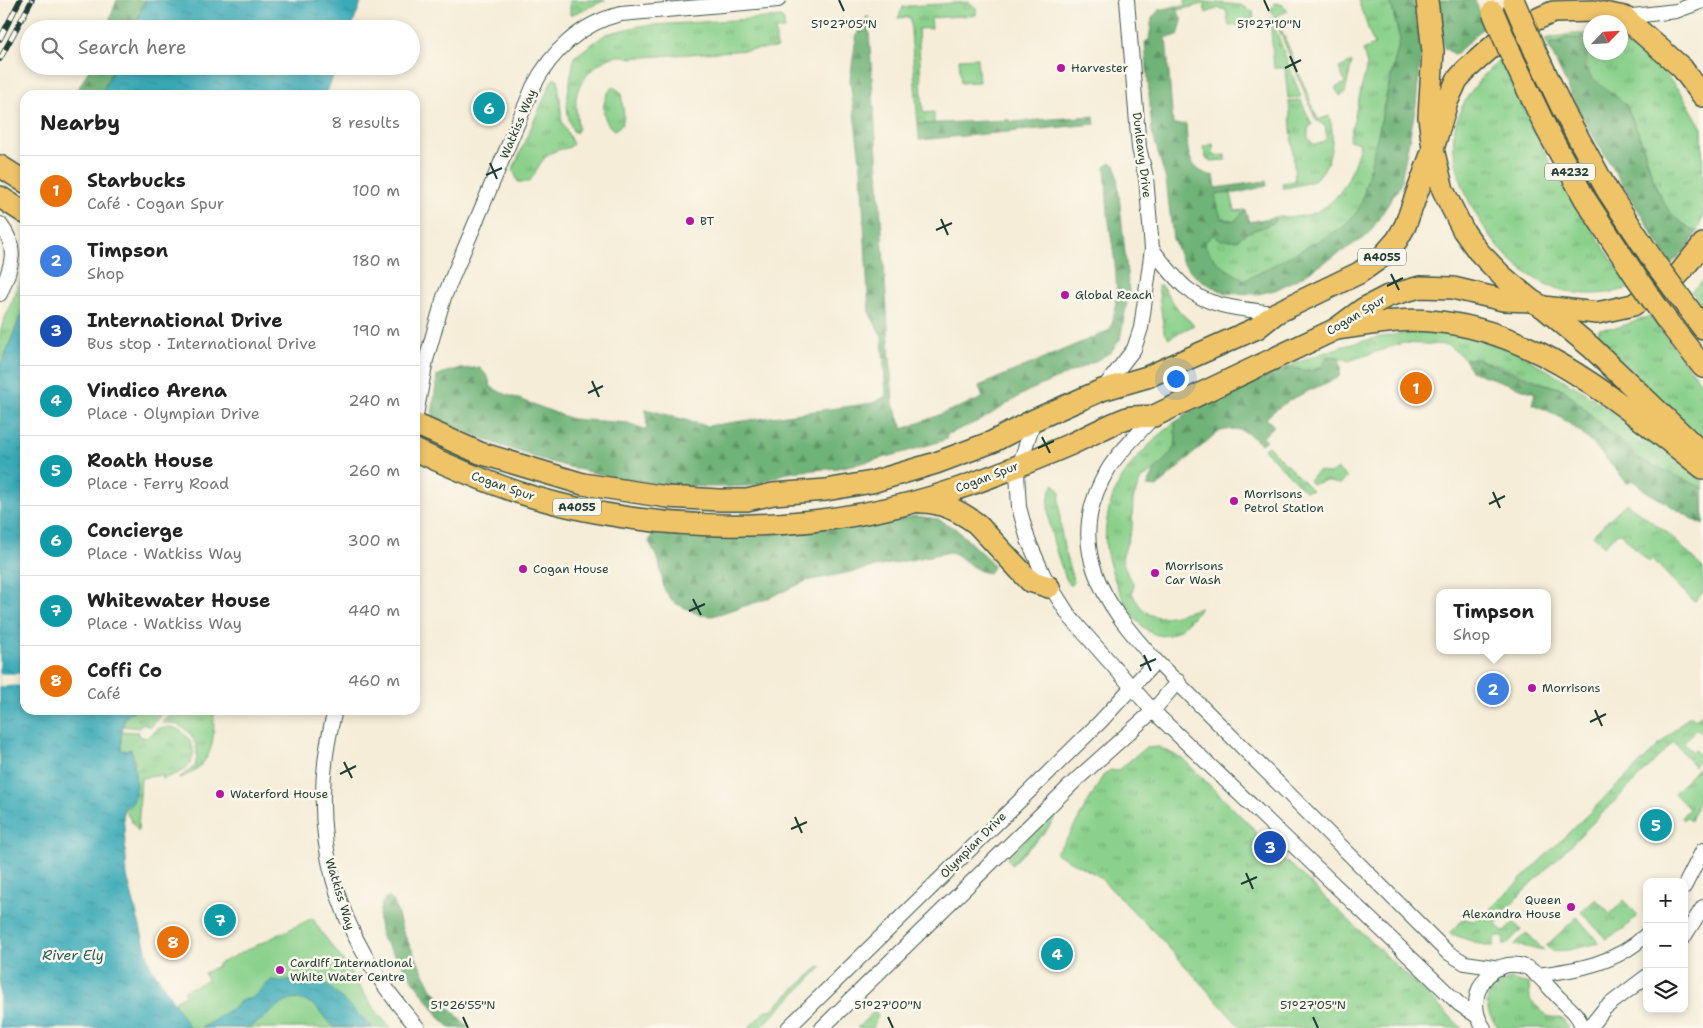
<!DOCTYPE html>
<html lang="en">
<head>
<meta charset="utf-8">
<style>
  body { margin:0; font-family:"Shantell Sans",sans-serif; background:#f2f2f2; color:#222 }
  .controls { position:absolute; right:15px; bottom:15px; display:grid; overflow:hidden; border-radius:10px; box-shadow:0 2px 8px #0003 }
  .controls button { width:45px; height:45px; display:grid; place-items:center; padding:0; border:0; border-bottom:1px solid #e0e0e0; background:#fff; color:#222; font:25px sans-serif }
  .compass { position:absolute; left:1583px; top:15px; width:45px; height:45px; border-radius:50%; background:#fff; box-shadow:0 2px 8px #0003; rotate:65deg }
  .you { position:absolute; left:1175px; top:378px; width:18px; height:18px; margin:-12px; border:4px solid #fff; border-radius:50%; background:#1a73e8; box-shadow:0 0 0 8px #1a73e833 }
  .badge { display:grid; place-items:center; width:32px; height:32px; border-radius:50%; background:#b5179e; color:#fff; font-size:16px; font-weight:700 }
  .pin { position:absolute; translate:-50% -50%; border:2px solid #fff; box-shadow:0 1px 5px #0006 }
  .popup { position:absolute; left:1436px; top:589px; width:115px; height:65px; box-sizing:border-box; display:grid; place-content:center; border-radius:10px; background:#fff; filter:drop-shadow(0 1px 4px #0005); font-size:16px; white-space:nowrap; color:#767676 }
  .popup b { font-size:19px; color:#222 }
  .popup::after { content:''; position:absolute; left:50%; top:100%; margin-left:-10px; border:10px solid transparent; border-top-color:#fff }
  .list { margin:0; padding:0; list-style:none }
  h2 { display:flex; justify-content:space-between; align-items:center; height:65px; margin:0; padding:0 20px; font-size:21px }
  h2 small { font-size:16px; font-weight:400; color:#767676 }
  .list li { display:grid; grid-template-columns:32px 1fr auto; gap:15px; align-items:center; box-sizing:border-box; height:70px; padding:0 20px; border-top:1px solid #e0e0e0 }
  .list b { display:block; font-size:19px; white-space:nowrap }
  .list p { margin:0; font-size:16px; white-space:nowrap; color:#767676 }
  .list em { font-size:16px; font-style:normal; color:#767676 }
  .icon { flex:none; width:28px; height:28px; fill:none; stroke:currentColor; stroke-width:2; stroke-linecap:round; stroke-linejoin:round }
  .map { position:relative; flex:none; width:1703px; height:1028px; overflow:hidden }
  .search { position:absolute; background:#fff; box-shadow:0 2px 8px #0003; left:20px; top:20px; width:400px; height:55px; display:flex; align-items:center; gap:12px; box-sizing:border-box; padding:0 18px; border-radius:28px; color:#767676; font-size:19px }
  .panel { position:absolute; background:#fff; box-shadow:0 2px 8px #0003; left:20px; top:90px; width:400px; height:625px; border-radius:15px }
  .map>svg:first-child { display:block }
  .grass { fill:url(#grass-tufts); stroke:#558760 }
  .forest { fill:url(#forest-firs); stroke:#487856 }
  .garden { fill:url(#garden-furrows); stroke:#558760 }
  .pitch { fill:#8bd18c; stroke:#558760 }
  .water { fill:url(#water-ripples); stroke:#2c7476 }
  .pier { fill:#f5edd8 }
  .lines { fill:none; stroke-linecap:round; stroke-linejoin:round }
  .minor-casing { stroke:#3f574d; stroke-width:16 }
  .primary-casing { stroke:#3f574d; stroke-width:24 }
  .minor { stroke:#fff; stroke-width:14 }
  .primary { stroke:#efc469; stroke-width:21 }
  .rail-casing { stroke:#1f3d34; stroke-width:5.5 }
  .rail { stroke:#fbf7ec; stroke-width:4; stroke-dasharray:11; stroke-linecap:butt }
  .primary-bridge-casing { stroke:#3f574d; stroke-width:24; stroke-linecap:butt }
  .primary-bridge { stroke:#efc469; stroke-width:21 }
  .ticks { fill:none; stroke:#1f3d34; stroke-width:2 }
  .poi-dot { fill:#b5179e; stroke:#fbf7ec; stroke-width:2 }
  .labels { text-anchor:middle; stroke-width:5; stroke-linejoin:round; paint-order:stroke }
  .shield { fill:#fbf7ec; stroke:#61756b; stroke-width:1 }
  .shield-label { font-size:11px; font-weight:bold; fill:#1f3d34 }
  .poi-label { font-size:12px; fill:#1f3d34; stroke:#fbf7ec; text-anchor:start }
  .street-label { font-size:12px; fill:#1f3d34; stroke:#fbf7ec }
  .water-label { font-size:14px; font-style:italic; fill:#275e5b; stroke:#fbf7ec }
  .ticks-label { font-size:12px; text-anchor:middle; fill:#1f3d34; stroke:#fbf7ec; stroke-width:5; stroke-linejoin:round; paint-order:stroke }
</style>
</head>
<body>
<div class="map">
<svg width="1703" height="1028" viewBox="0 0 1703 1028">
  <defs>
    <pattern id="grass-tufts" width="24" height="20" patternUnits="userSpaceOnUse" patternTransform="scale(1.25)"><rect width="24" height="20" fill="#8bd18c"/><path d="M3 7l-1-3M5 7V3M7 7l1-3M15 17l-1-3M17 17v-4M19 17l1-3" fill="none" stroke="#71ab73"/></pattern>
    <pattern id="forest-firs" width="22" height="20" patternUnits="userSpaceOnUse" patternTransform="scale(1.25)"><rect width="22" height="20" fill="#70b378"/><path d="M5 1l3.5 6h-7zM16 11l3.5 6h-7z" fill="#5b9363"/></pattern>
    <pattern id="garden-furrows" width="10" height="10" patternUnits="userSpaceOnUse" patternTransform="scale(1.25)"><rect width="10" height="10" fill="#8bd18c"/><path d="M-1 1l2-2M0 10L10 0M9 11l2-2" fill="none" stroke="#71ab73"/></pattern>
    <pattern id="water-ripples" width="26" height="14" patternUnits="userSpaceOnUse" patternTransform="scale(1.25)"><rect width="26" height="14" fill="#3aaab7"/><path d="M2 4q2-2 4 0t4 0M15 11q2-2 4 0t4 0" fill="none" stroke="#308c96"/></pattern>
  </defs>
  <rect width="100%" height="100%" fill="#fbf7ec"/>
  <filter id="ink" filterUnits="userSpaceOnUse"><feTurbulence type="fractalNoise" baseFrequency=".02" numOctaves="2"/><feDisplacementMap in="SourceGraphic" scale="10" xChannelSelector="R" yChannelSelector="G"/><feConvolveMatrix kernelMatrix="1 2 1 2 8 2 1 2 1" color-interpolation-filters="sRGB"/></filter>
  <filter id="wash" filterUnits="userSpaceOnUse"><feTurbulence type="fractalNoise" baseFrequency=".0096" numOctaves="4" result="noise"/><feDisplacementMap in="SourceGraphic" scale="20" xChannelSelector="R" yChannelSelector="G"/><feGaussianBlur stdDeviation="1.12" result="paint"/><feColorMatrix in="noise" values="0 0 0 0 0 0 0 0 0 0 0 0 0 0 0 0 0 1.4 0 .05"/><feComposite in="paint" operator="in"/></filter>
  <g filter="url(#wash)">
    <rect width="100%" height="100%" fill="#f5edd8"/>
    <g class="grass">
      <polygon points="570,0 606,0 570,15"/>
      <polygon points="1185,0 1240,5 1253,11 1254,24 1229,26 1226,10 1219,8 1206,13 1203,4 1178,10 1176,6 1185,6"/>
      <path d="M1358 0H1390L1400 40 1384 104 1366 208 1345 232 1258 284 1212 271 1196 242 1212 228 1271 224 1275 217C1284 217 1294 217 1303 216 1339 209 1353 174 1360 143L1349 140 1367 65 1363 50 1374 45Z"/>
      <polygon points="969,2 976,8 976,15 931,18 932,28 918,29 923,113 934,112 934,124 918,124 910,17 898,18 903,7 909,6"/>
      <path d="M1275 3 1283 5 1288 11 1276 16 1318 120 1329 116C1336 136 1332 172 1310 182 1301 185 1292 187 1283 188L1282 183 1295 181 1289 101 1301 100 1312 125 1308 128V138L1313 144H1320L1327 138 1325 126 1316 120 1271 10Z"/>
      <path d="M781 17 784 21V29L775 30 777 48 631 58C609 48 579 76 576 98 575 108 578 120 578 130L576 133 573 131C561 105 571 84 574 57L606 34 623 30 639 26Z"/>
      <polygon points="1270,17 1271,18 1301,97 1288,98 1285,68 1274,68"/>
      <path d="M1571 34H1590V52H1620L1621 43 1632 48 1659 67 1682 94 1702 128 1703 217 1697 232C1650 213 1653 160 1633 121 1630 115 1628 108 1624 103 1620 99 1613 97 1608 93 1590 79 1584 72 1588 49L1567 38 1548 45 1545 39Z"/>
      <polygon points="977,58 979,82 961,83 959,59"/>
      <path d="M1500 59 1552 167 1630 288C1557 310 1504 269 1471 205 1461 184 1451 156 1454 132 1458 103 1480 78 1500 59Z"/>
      <polygon points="1352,62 1345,93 1340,96 1335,88 1345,83 1339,68"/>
      <path d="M555 78 558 79 562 122 573 144C568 150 562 148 555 151 540 157 538 171 529 182H518L513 169 552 80Z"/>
      <path d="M613 87 621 92 624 116 622 125 614 130C600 121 601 97 613 87Z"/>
      <polygon points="1213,144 1214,156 1225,155 1226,160 1211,161 1206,158 1203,147"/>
      <polygon points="1218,193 1231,194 1235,211 1245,210 1235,221 1221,218 1214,195"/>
      <polygon points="25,247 25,305 0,367 0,331 23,274"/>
      <polygon points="1703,281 1703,308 1691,291"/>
      <polygon points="1161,285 1180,312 1194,325 1169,338 1164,332 1158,286"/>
      <polygon points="1650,316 1703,385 1703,442 1597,337 1599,329 1619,327"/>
      <path d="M1433 330 1486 341 1520 354 1586 393 1703 481V516L1563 389C1533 382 1493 358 1465 359L1448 345 1403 343 1349 361 1335 356C1316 373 1312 372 1288 367 1334 346 1382 334 1433 330Z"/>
      <path d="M1175 422 1176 442 1171 453 1155 470 1141 479 1133 499 1132 527 1122 559 1128 576 1134 584 1132 593C1150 629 1168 616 1201 608 1193 616 1183 629 1172 634 1136 648 1109 573 1106 547 1104 532 1107 516 1111 502 1120 470 1150 443 1175 422Z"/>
      <polygon points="1268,446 1312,490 1305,491 1264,449"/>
      <polygon points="1338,469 1347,478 1340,484 1325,481 1312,484 1309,480 1318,471 1330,474"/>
      <path d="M1054 484 1060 491C1058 523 1063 551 1074 582L1072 585H1069C1059 564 1038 505 1054 484Z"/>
      <polygon points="1626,503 1669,534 1703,568 1703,593 1694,602 1652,559 1649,562 1619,532 1604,546 1593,535"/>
      <polygon points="134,710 160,710 159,717 150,727 142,723 140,728 122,726 127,715"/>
      <path d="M173 710H214C214 745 214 764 178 779L195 766C202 743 188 721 162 723Z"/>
      <polygon points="1703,712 1703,734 1697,729 1684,742 1692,752 1695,750 1700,756 1700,760 1694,766 1674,742 1504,911 1507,914 1496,925 1504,932 1514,922 1521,930 1506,945 1504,945 1503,937 1495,937 1494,946 1485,946 1449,933 1464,919 1474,921 1487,912 1690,715 1695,720"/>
      <path d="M172 727C188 731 202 753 187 767 181 773 171 776 162 779L163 775 141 778 138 831 123 808 126 805 135 762 132 751 121 750V731L139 732V736L147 738 159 728Z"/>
      <path d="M1159 747 1183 759 1254 829C1260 845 1274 858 1290 864L1462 1028H1241L1161 939 1097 875 1055 853 1068 837 1104 774 1111 770 1117 771 1145 748Z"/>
      <polygon points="1699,767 1703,767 1703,788 1691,821 1686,817 1683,820 1681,817 1689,809 1674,793"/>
      <polygon points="1596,899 1610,914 1624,901 1638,915 1625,928 1606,939 1581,912"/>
      <polygon points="1577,917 1599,943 1569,950 1552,951 1546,946"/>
      <polygon points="1525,934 1528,934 1544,950 1514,945"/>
      <polygon points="820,966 822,967 760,1028 748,1028 766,1010 771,1010"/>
      <path d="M1510 979 1529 984 1530 1000 1547 1016 1563 1019 1568 1028H1499C1481 1010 1483 986 1510 979Z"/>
      <polygon points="875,1011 878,1015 873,1028 857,1028"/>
    </g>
    <g class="forest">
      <polygon points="117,0 146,0 133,29 106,29"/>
      <path d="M1390 0H1413L1421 54 1416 105 1400 186 1368 235 1301 277 1275 290 1258 294 1226 293 1211 286 1195 276 1182 261 1173 239 1166 180 1152 132 1145 42 1149 40 1152 18 1159 10 1176 6 1182 21 1178 36 1166 37 1173 125 1186 124C1188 149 1185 170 1214 176L1216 188 1266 181 1267 186 1237 193H1218L1215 195 1221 218 1235 221 1245 210 1249 222 1275 217V221C1263 231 1251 227 1237 240H1220L1213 235 1204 243C1211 261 1229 272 1246 280L1342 228 1357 212 1362 201 1400 40Z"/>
      <polygon points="1436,0 1475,0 1485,26 1455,55 1444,48"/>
      <path d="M868 16 893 404 903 429 983 398 979 386 1110 330C1123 290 1113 254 1108 214 1107 198 1106 183 1105 167L1111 163 1116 166 1129 292 1120 339 1111 352 1094 362 1026 392 983 419 946 435 947 439C911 451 874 461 837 468 819 470 801 470 784 474 772 477 760 486 748 486 640 493 529 462 432 417L437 376C449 369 466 368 480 368L488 377 491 387 500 392 572 419 628 423 647 430 646 409 707 426 873 403 886 396 882 337 869 312 861 169 850 80 856 38 861 23Z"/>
      <path d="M1567 38H1588C1588 48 1583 63 1587 72 1592 82 1618 96 1625 104 1628 108 1631 116 1633 121 1653 160 1650 212 1697 232L1688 248 1671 264 1583 119 1548 45Z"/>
      <polygon points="91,66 114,66 101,95 75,95"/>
      <polygon points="1094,116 1095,124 919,140 918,124 1009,120 1012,122"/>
      <path d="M1328 356 1339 358 1341 367 1339 377C1315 389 1286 398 1266 418L1274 426 1263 437 1266 440 1261 444C1245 430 1238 426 1217 432L1157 487 1147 486 1155 470 1171 453 1176 442 1175 422 1194 410 1288 367 1311 372 1321 368Z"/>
      <path d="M1465 359H1477L1543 384 1563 389 1637 458 1703 488V525L1646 491 1632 480 1628 484C1598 449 1576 420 1532 404L1535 393 1471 371Z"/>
      <path d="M916 516 938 519 956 529 991 562 993 567 989 573C973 572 965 557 950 552L806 581 764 600 712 616 700 615 673 602 664 589 659 562 649 542 652 534C742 541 828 531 916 516Z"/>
      <path d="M389 897 394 902 403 932 432 989 469 1028H451L442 1020 382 938C378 924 377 913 384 899Z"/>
    </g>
    <polygon class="garden" points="1058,808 1060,811 1046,831 1012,865 1007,858"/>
    <path class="pitch" d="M313 918C320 933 332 945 342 959 358 983 371 1008 391 1028H175V1001L185 995 184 991 207 980 204 973 218 966V964Z"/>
    <g class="water">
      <polygon points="146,0 362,0 351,29 133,29"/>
      <polygon points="115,66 337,66 326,95 101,95"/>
      <path d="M25 305V710H134L124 719 121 735V750L125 751 131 749C134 760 139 792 133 802 130 806 127 805 123 809L127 876 150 965 190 1028H0V367Z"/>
      <path d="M306 976 326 984 373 1028 335 1027C324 1021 321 1008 308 1002 280 990 267 1025 244 1028 230 1028 215 1028 201 1028L237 1005 241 1000 252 998 271 980 282 981Z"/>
    </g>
    <polygon class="pier" points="0,674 25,674 25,685 0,686"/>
  </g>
  <g filter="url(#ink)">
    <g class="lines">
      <defs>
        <g id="minor">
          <polyline points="1624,17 1676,11 1703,1"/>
          <path d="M0 224C20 249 11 267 0 294"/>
          <path d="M1152 249C1162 262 1173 276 1185 287 1211 309 1244 309 1276 313"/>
          <polyline points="1102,390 1134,349 1141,328 1152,249 1146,177 1139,148 1127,0"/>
          <path d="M1154 416C1139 434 1121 449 1109 468 1061 544 1104 605 1156 661L1447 952 1465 963 1500 968"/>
          <polyline points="1034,420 1017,473 1019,507 1028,540 1044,576 1070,617 1153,711 1459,1004 1477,1016"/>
          <path d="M415 421 426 360 444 297 533 87C551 52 581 23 621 14L778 0"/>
          <path d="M335 710C303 832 335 935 418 1028"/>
          <polyline points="1684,887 1703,850"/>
          <polyline points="1684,937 1703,907"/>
          <path d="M1536 975C1577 970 1616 964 1647 934"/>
          <polyline points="788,1028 1100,722 1156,661"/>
          <polyline points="822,1028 1076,780 1153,711 1178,681"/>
          <path d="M1484 1028C1461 997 1492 952 1528 968 1539 974 1550 989 1559 998 1568 1007 1580 1015 1582 1028"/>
          <polyline points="1589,1028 1605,1008 1647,976"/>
        </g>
        <g id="primary">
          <polyline points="1535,51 1563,110 1607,190 1655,263"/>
          <polyline points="1514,61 1547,130 1585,199 1636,277"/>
          <polyline points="1703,96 1682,68 1624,17 1594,11 1553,12 1510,31 1466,70 1457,80 1447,102 1433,149 1443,190 1463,230 1478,251 1502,276 1532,301 1543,307 1597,313 1633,305 1679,274 1703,244"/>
          <polyline points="0,166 25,182"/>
          <polyline points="0,197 25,213"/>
          <polyline points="1543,307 1592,348 1703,454"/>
          <polyline points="1688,308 1703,328"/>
          <polyline points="1668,322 1703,367"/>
          <path d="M1336 329C1367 325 1400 318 1430 321 1536 328 1623 406 1703 468"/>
          <polyline points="415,424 480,453 583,484 667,497 719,500 747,500 773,494 826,490 872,482 936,463 992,442 1034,420 1102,390 1147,377 1257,328 1276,313 1359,273 1383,256 1397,240 1405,226 1433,149 1429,117 1433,51 1427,0"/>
          <path d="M415 450C453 468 493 485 533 497 670 537 825 535 960 488 997 475 1034 460 1071 444 1089 436 1108 425 1127 418 1135 416 1145 417 1154 416L1336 329 1363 309 1388 296 1420 287 1453 288 1503 300 1532 301"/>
          <path d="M921 502C942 502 960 511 977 524L1030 581 1049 587"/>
        </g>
      </defs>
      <use href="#minor" class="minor-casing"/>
      <use href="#primary" class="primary-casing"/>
      <use href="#minor" class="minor"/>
      <use href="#primary" class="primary"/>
      <defs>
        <g id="rail">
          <polyline points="0,39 20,0"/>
          <polyline points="0,59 32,0"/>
        </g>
      </defs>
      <use href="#rail" class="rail-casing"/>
      <use href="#rail" class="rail"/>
      <defs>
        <g id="primary-bridge">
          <polyline points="1514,2 1535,51"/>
          <polyline points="1493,12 1514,61"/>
          <polyline points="1655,263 1688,308"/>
          <polyline points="1636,277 1668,322"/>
        </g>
      </defs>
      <use href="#primary-bridge" class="primary-bridge-casing"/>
      <use href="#primary-bridge" class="primary-bridge"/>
    </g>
  </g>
  <path class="ticks" d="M839 0 844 11M1264 0 1269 11M1290 56 1297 72M1285 68 1301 60M490 163 497 179M486 175 502 168M941 219 948 235M936 230 952 223M1391 274 1399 290M1387 286 1403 278M592 381 599 397M588 393 603 386M1042 437 1050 453M1038 448 1054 441M1493 492 1500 508M1489 504 1505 496M693 599 701 615M689 611 705 604M1144 655 1151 671M1140 666 1156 659M1595 710 1602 726M1590 722 1606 714M344 762 352 778M340 774 356 766M795 817 802 833M791 829 807 822M1246 873 1253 889M1241 884 1257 877M463 1017 468 1028M888 1017 893 1028M1313 1017 1318 1028"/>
  <g class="poi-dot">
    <circle cx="1061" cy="68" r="5"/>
    <circle cx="690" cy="221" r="5"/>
    <circle cx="1065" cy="295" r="5"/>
    <circle cx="1234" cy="501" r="5"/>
    <circle cx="523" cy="569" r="5"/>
    <circle cx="1155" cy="573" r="5"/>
    <circle cx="1532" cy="688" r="5"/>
    <circle cx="220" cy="794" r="5"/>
    <circle cx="1571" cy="907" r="5"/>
    <circle cx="280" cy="970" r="5"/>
  </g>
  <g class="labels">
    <g class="shield">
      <rect x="1545" y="163.5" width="50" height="17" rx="4"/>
      <rect x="1358" y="248.5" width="48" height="17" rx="4"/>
      <rect x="553" y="498.5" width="48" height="17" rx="4"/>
    </g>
    <g class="shield-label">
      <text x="1570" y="176">A4232</text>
      <text x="1382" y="261">A4055</text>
      <text x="577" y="511">A4055</text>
    </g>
    <g class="poi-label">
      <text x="1071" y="72">Harvester</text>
      <text x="700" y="225">BT</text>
      <text x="1075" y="299">Global Reach</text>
      <text x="1244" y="498">Morrisons<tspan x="1244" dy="14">Petrol Station</tspan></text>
      <text x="1165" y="570">Morrisons<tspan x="1165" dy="14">Car Wash</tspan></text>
      <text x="533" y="573">Cogan House</text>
      <text x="1542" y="692">Morrisons</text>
      <text x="230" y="798">Waterford House</text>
      <text x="1561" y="904" text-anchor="end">Queen<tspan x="1561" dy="14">Alexandra House</tspan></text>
      <text x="290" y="967">Cardiff International<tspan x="290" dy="14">White Water Centre</tspan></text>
    </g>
    <g class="street-label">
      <text transform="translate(518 124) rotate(-67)" y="4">Watkiss Way</text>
      <text transform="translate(1142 155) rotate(83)" y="4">Dunleavy Drive</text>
      <text transform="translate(1356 315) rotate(-31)" y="4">Cogan Spur</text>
      <text transform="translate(987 477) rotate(-21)" y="4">Cogan Spur</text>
      <text transform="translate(503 486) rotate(19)" y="4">Cogan Spur</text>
      <text transform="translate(973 845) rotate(-45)" y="4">Olympian Drive</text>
      <text transform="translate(340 894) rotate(73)" y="4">Watkiss Way</text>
    </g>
    <g class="water-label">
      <text x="73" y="960">River Ely</text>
    </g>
  </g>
  <g class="ticks-label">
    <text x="844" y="28">51°27'05"N</text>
    <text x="1269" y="28">51°27'10"N</text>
    <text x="463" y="1009">51°26'55"N</text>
    <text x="888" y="1009">51°27'00"N</text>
    <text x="1313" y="1009">51°27'05"N</text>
  </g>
</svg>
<div class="controls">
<button>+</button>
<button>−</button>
<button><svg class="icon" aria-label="layers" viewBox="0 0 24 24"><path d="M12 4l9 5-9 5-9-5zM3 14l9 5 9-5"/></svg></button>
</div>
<svg class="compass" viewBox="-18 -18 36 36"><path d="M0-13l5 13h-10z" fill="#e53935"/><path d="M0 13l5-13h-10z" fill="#767676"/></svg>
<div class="you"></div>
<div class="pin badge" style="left:1416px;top:388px;background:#e8710a">1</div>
<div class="pin badge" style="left:1493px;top:689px;background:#3f7fe0">2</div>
<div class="popup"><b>Timpson</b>Shop</div>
<div class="pin badge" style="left:1270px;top:847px;background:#1a4fb4">3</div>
<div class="pin badge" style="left:1057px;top:954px;background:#0f9aa8">4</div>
<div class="pin badge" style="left:1656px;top:825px;background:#0f9aa8">5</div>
<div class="pin badge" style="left:489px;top:108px;background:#0f9aa8">6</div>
<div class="pin badge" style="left:220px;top:920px;background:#0f9aa8">7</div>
<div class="pin badge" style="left:173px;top:942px;background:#e8710a">8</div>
<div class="search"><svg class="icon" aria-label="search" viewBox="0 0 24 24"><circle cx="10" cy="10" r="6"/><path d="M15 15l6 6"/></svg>Search here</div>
<section class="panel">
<h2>Nearby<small>8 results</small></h2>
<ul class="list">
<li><span class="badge" style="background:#e8710a">1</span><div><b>Starbucks</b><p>Café · Cogan Spur</p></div><em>100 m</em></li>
<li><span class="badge" style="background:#3f7fe0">2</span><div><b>Timpson</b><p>Shop</p></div><em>180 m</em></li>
<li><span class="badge" style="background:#1a4fb4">3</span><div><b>International Drive</b><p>Bus stop · International Drive</p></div><em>190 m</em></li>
<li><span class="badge" style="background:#0f9aa8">4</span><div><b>Vindico Arena</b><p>Place · Olympian Drive</p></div><em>240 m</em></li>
<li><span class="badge" style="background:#0f9aa8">5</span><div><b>Roath House</b><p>Place · Ferry Road</p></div><em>260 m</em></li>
<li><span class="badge" style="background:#0f9aa8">6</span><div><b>Concierge</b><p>Place · Watkiss Way</p></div><em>300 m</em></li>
<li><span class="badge" style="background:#0f9aa8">7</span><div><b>Whitewater House</b><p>Place · Watkiss Way</p></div><em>440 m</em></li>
<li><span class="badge" style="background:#e8710a">8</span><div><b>Coffi Co</b><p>Café</p></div><em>460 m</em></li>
</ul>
</section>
</div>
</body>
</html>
